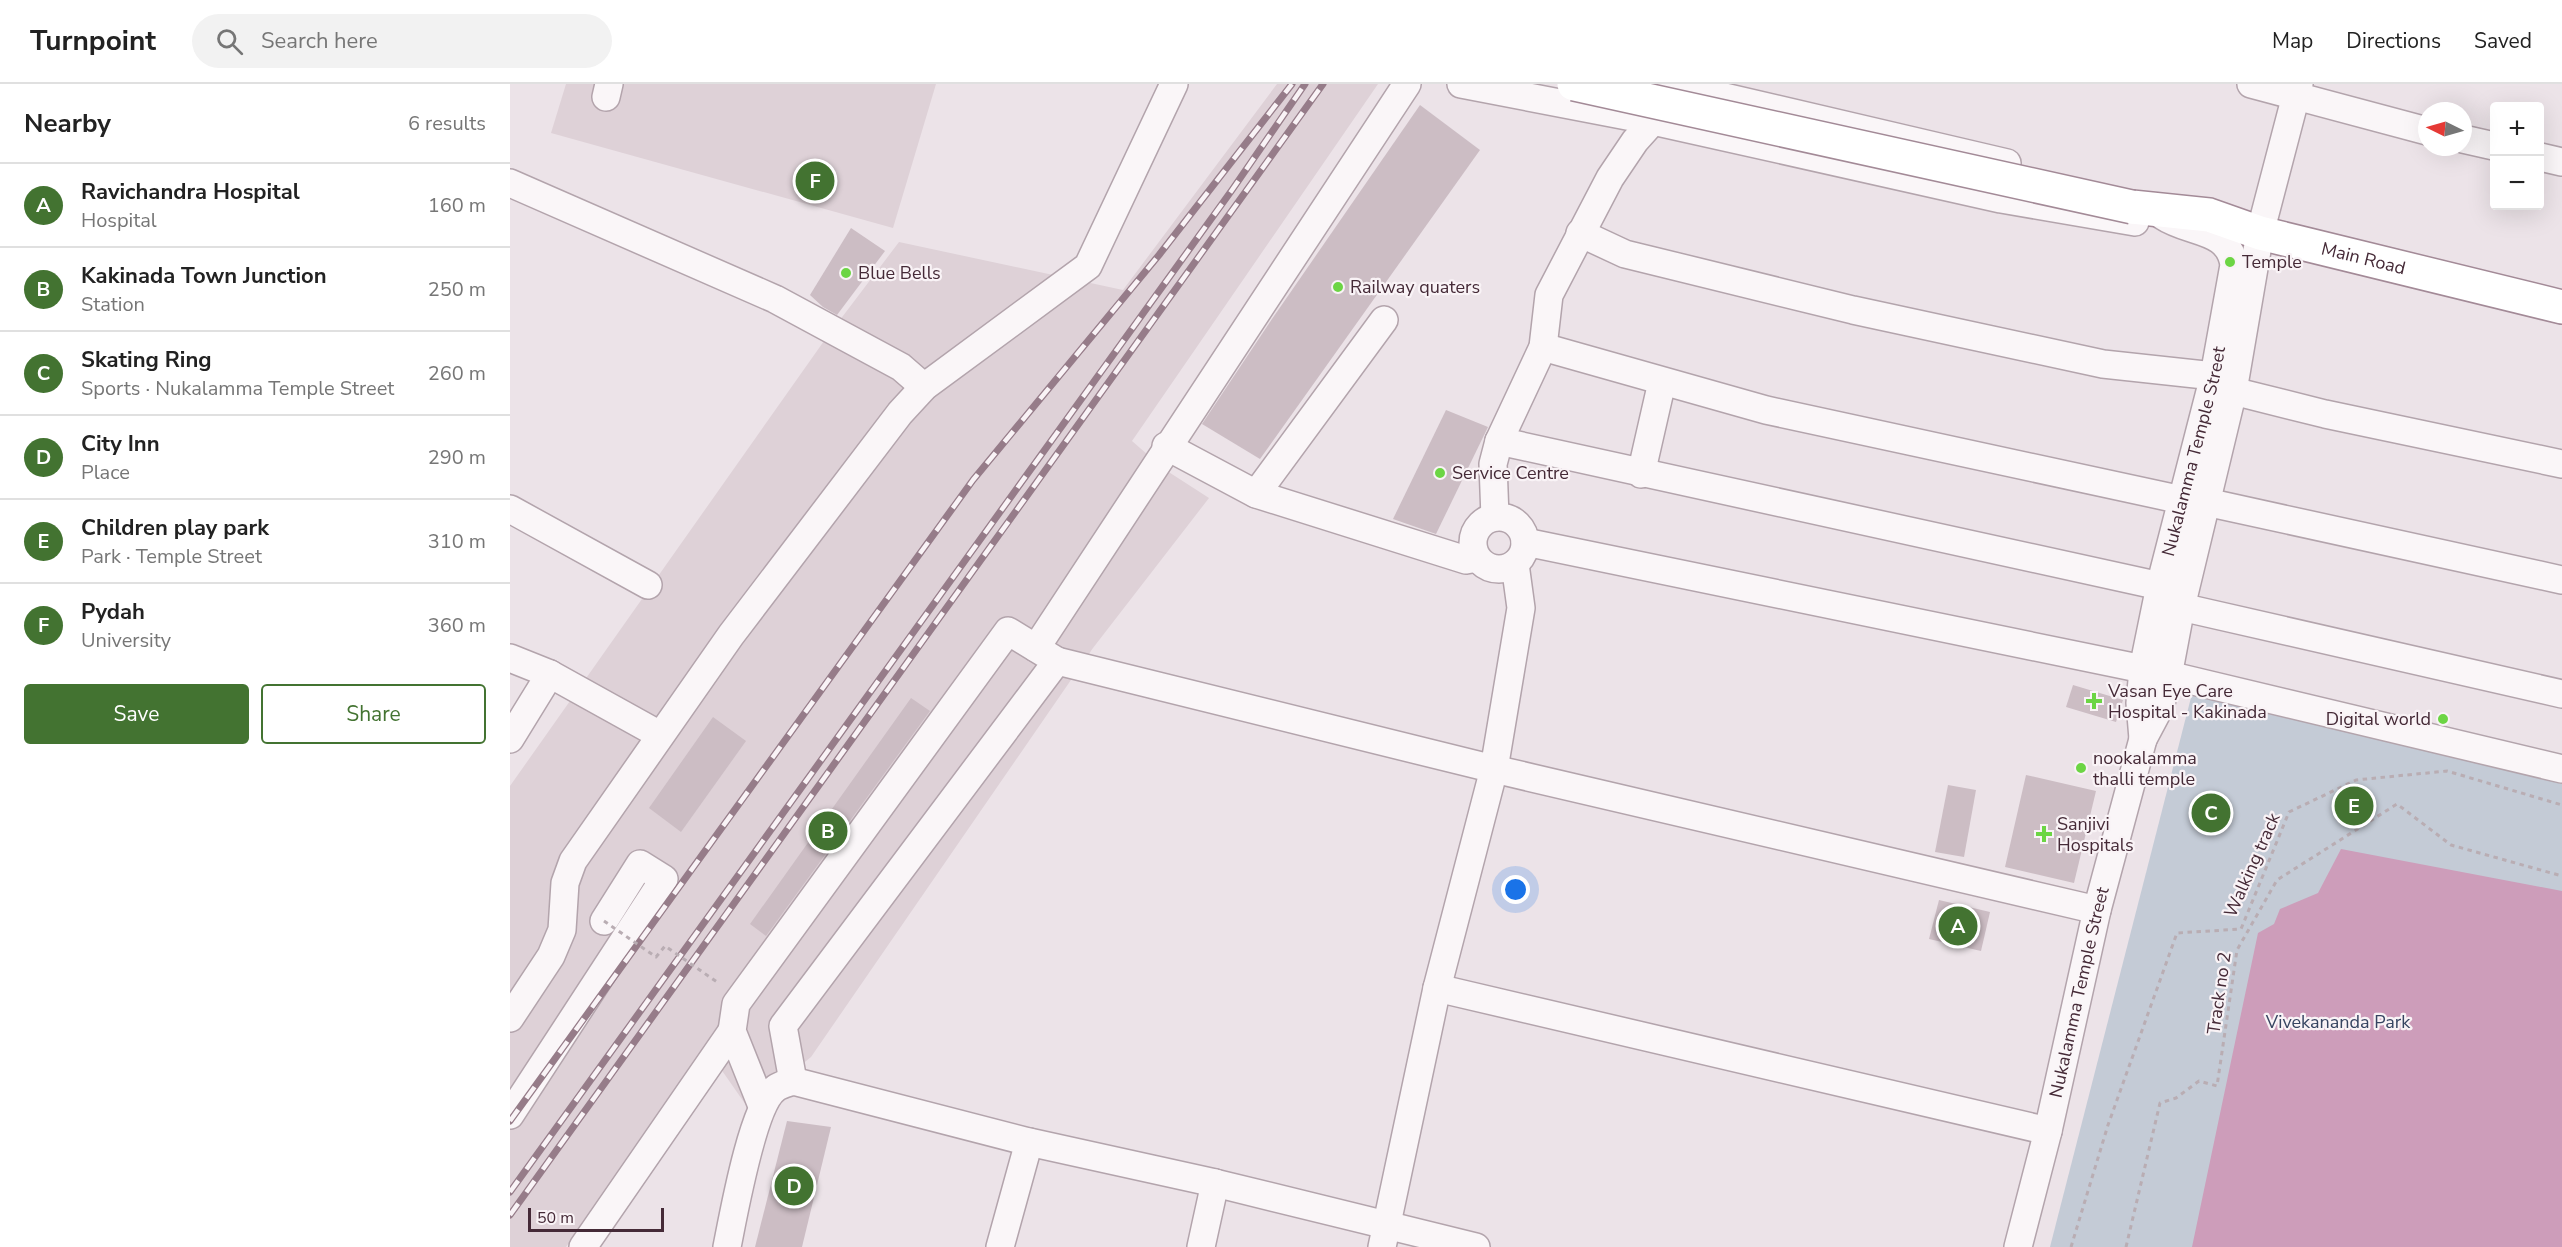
<!DOCTYPE html>
<html lang="en">
<head>
<meta charset="utf-8">
<style>
  body { margin:0; font-family:"Nunito Sans",sans-serif; background:#f2f2f2; color:#222 }
  .controls { position:absolute; right:18px; top:18px; display:grid; overflow:hidden; border-radius:6px; box-shadow:0 6px 24px #0002 }
  .controls button { width:54px; height:54px; display:grid; place-items:center; padding:0; border:0; border-bottom:2px solid #e0e0e0; background:#fff; color:#222; font:30px sans-serif }
  .compass { position:absolute; left:1908px; top:18px; width:54px; height:54px; border-radius:50%; background:#fff; box-shadow:0 6px 24px #0002; rotate:275deg }
  .scale { position:absolute; left:18px; bottom:15px; width:136px; box-sizing:border-box; padding-left:6px; border:3px solid #452a37; border-top:0; font-size:16px; line-height:21px; white-space:nowrap; color:#452a37; -webkit-text-stroke:4px #f9f3f6; paint-order:stroke }
  .you { position:absolute; left:1006px; top:806px; width:21px; height:21px; margin:-15px; border:4px solid #fff; border-radius:50%; background:#1a73e8; box-shadow:0 0 0 9px #1a73e833 }
  .badge { display:grid; place-items:center; width:39px; height:39px; border-radius:50%; background:#437331; color:#fff; font-size:20px; font-weight:700 }
  .pin { position:absolute; translate:-50% -50%; border:3px solid #fff; box-shadow:0 2px 6px #0006 }
  .list { margin:0; padding:0; list-style:none }
  h2 { display:flex; justify-content:space-between; align-items:center; height:78px; margin:0; padding:0 24px; font-size:26px }
  h2 small { font-size:20px; font-weight:400; color:#767676 }
  .list li { display:grid; grid-template-columns:39px 1fr auto; gap:18px; align-items:center; box-sizing:border-box; height:84px; padding:0 24px; border-top:2px solid #e0e0e0 }
  .list b { display:block; font-size:22px; white-space:nowrap }
  .list p { margin:0; font-size:20px; white-space:nowrap; color:#767676 }
  .list em { font-size:20px; font-style:normal; color:#767676 }
  .actions { display:flex; gap:12px; padding:18px 24px }
  .actions a { flex:1; padding:14px 0; border:2px solid #437331; border-radius:6px; text-align:center; font-size:21px; color:#437331 }
  .actions .main { background:#437331; color:#fff }
  .icon { flex:none; width:33px; height:33px; fill:none; stroke:currentColor; stroke-width:2; stroke-linecap:round; stroke-linejoin:round }
  .map { position:relative; flex:none; width:2052px; height:1163px; overflow:hidden }
  header { display:flex; align-items:center; gap:36px; box-sizing:border-box; height:84px; padding:0 30px; background:#fff; border-bottom:2px solid #e0e0e0 }
  header strong { font-size:28px }
  nav { display:flex; gap:33px; margin-inline-start:auto; font-size:21px }
  .search { width:420px; height:54px; background:#f2f2f2; display:flex; align-items:center; gap:15px; box-sizing:border-box; padding:0 21px; border-radius:33px; color:#767676; font-size:22px }
  main { display:flex }
  aside { flex:1; background:#fff }
  .map>svg:first-child { display:block }
  .built { fill:#ded1d7 }
  .green { fill:#c4cbd6 }
  .water { fill:#cd9dba }
  .building { fill:#ccbdc4 }
  .lines { fill:none; stroke-linecap:round; stroke-linejoin:round }
  .minor-casing { stroke:#b3a4ac; stroke-width:30 }
  .highway-casing { stroke:#a38a97; stroke-width:36 }
  .path { stroke:#b9adb3; stroke-width:3; stroke-dasharray:4.5 4.5; stroke-linecap:butt }
  .minor { stroke:#faf6f8; stroke-width:27 }
  .highway { stroke:#fff; stroke-width:33 }
  .rail-casing { stroke:#967c89; stroke-width:7 }
  .rail { stroke:#f9f3f6; stroke-width:4.5; stroke-dasharray:14; stroke-linecap:butt }
  .highway-bridge-casing { stroke:#a38a97; stroke-width:36; stroke-linecap:butt }
  .path-bridge { stroke:#b9adb3; stroke-width:3; stroke-dasharray:4.5 4.5; stroke-linecap:butt }
  .highway-bridge { stroke:#fff; stroke-width:33 }
  .poi-dot { fill:#6cd544; stroke:#f9f3f6; stroke-width:2 }
  .labels { text-anchor:middle; stroke-width:4.5; stroke-linejoin:round; paint-order:stroke }
  .street-label { font-size:18px; fill:#452a37; stroke:#f9f3f6 }
  .poi-label { font-size:18px; fill:#452a37; stroke:#f9f3f6; text-anchor:start }
  .park-label { font-size:18px; fill:#364461; stroke:#f9f3f6 }
</style>
</head>
<body>
<header>
<strong>Turnpoint</strong>
<div class="search"><svg class="icon" aria-label="search" viewBox="0 0 24 24"><circle cx="10" cy="10" r="6"/><path d="M15 15l6 6"/></svg>Search here</div>
<nav><a>Map</a><a>Directions</a><a>Saved</a></nav>
</header>
<main>
<aside>
<h2>Nearby<small>6 results</small></h2>
<ul class="list">
<li><span class="badge">A</span><div><b>Ravichandra Hospital</b><p>Hospital</p></div><em>160 m</em></li>
<li><span class="badge">B</span><div><b>Kakinada Town Junction</b><p>Station</p></div><em>250 m</em></li>
<li><span class="badge">C</span><div><b>Skating Ring</b><p>Sports · Nukalamma Temple Street</p></div><em>260 m</em></li>
<li><span class="badge">D</span><div><b>City Inn</b><p>Place</p></div><em>290 m</em></li>
<li><span class="badge">E</span><div><b>Children play park</b><p>Park · Temple Street</p></div><em>310 m</em></li>
<li><span class="badge">F</span><div><b>Pydah</b><p>University</p></div><em>360 m</em></li>
</ul>
<div class="actions"><a class="main">Save</a><a>Share</a></div>
</aside>
<div class="map">
<svg width="2052" height="1163" viewBox="0 0 2052 1163">
  <rect width="100%" height="100%" fill="#ece3e8"/>
  <g class="built">
    <polygon points="56,0 426,0 383,144 41,49"/>
    <polygon points="767,0 868,0 622,357 654,385 699,414 583,564 301,973 238,1024 197,965 56,1163 0,1163 0,702 314,257 389,158 613,206"/>
  </g>
  <polygon class="green" points="1686,594 2052,700 2052,1163 1540,1163"/>
  <polygon class="water" points="1831,765 2052,807 2052,1163 1682,1163 1748,849 1764,840 1770,825 1808,809"/>
  <g class="building">
    <polygon points="910,21 970,66 750,375 692,340 762,235"/>
    <polygon points="341,144 375,167 327,231 313,223 300,211"/>
    <polygon points="936,326 978,343 926,450 883,435"/>
    <polygon points="1563,601 1613,616 1606,638 1556,623"/>
    <polygon points="401,614 420,627 256,852 240,840"/>
    <polygon points="203,633 236,657 171,748 139,724"/>
    <polygon points="1516,691 1586,707 1564,799 1495,783"/>
    <polygon points="1438,701 1466,706 1454,773 1425,768"/>
    <polygon points="1429,816 1480,828 1471,867 1419,855"/>
    <polygon points="277,1037 321,1043 292,1163 245,1163"/>
  </g>
  <g class="lines">
    <defs>
      <g id="minor">
        <polyline points="951,0 1143,37 1491,115 1625,138"/>
        <polyline points="1159,0 1497,79"/>
        <polyline points="1741,0 1917,47"/>
        <polyline points="96,13 99,0"/>
        <polyline points="1953,55 1984,62"/>
        <polyline points="2030,73 2052,78"/>
        <polyline points="0,99 265,215 391,283 414,303"/>
        <polyline points="1070,149 1115,170 1343,226 1593,280 1704,292"/>
        <polyline points="1033,263 1256,326 1672,416"/>
        <polyline points="1723,307 1815,330 2052,380"/>
        <polyline points="989,357 1650,502"/>
        <polyline points="656,362 746,410 956,476 967,474"/>
        <polyline points="1131,390 1152,298"/>
        <polyline points="746,410 874,236"/>
        <polyline points="1696,418 2052,496"/>
        <polyline points="0,425 138,501"/>
        <circle cx="989" cy="459" r="26"/>
        <polyline points="985,433 983,380 989,357 1033,263 1039,211 1100,94 1125,57 1143,37 1149,23"/>
        <polyline points="1015,458 1633,585 2052,685"/>
        <polyline points="1671,523 2052,610"/>
        <polyline points="526,564 897,0"/>
        <polyline points="0,574 40,590 150,651"/>
        <polyline points="547,577 984,685 1587,826"/>
        <polyline points="0,655 40,590"/>
        <path id="s1" d="M1633 655 1630 619 1633 585 1650 502 1704 292 1724 181C1719 144 1680 150 1653 132"/>
        <polyline points="927,904 1538,1047"/>
        <polyline points="0,934 41,872 52,846 55,799 63,777 221,551 390,329 414,303 578,182 664,0"/>
        <polyline points="252,1022 222,947 226,920 498,547 547,577 273,942 283,997"/>
        <polyline points="0,1031 154,795 130,780 94,837"/>
        <polyline points="73,1163 222,947"/>
        <path d="M217 1163C223 1133 243 1020 266 1004 270 1001 278 999 283 997L519 1058 705 1099 966 1163"/>
        <polyline points="490,1163 519,1058"/>
        <polyline points="691,1163 705,1099"/>
        <polyline points="872,1163 927,904 984,685 1011,524 1005,480"/>
        <path id="s2" d="M1508 1163 1538 1047 1587 826 1633 655 1650 623 1658 592 1671 523 1723 307 1750 149 1789 0"/>
      </g>
      <g id="highway">
        <path id="s3" d="M1622 123 1699 131 1750 149 2052 223"/>
      </g>
    </defs>
    <use href="#minor" class="minor-casing"/>
    <use href="#highway" class="highway-casing"/>
    <g class="path">
      <polyline points="1561,1163 1598,1041 1667,849 1731,845 1779,728 1846,696 1937,687 2052,721"/>
      <polyline points="1616,1163 1650,1019 1666,1014 1689,997 1707,1002 1727,866 1767,796 1887,720 1941,761 2052,792"/>
    </g>
    <use href="#minor" class="minor"/>
    <use href="#highway" class="highway"/>
    <defs>
      <g id="rail">
        <polyline points="0,1037 463,396 649,171 782,0"/>
        <polyline points="0,1108 722,106 795,0"/>
        <polyline points="0,1131 813,0"/>
      </g>
    </defs>
    <use href="#rail" class="rail-casing"/>
    <use href="#rail" class="rail"/>
    <defs>
      <polyline id="highway-bridge" points="1064,0 1622,123"/>
    </defs>
    <use href="#highway-bridge" class="highway-bridge-casing"/>
    <polyline class="path-bridge" points="94,837 146,873 155,862 207,898"/>
    <use href="#highway-bridge" class="highway-bridge"/>
  </g>
  <g class="poi-dot">
    <circle cx="1720" cy="178" r="6"/>
    <circle cx="336" cy="189" r="6"/>
    <circle cx="828" cy="203" r="6"/>
    <circle cx="930" cy="389" r="6"/>
    <path d="M1581 608h6v6h6v6h-6v6h-6v-6h-6v-6h6z"/>
    <circle cx="1933" cy="635" r="6"/>
    <circle cx="1571" cy="684" r="6"/>
    <path d="M1531 741h6v6h6v6h-6v6h-6v-6h-6v-6h6z"/>
  </g>
  <g class="labels">
    <g class="street-label">
      <text dy="6" stroke="none"><textPath href="#s3" startOffset="238">Main Road</textPath></text>
      <text dy="6" stroke="none"><textPath href="#s1" startOffset="294">Nukalamma Temple Street</textPath></text>
      <text transform="translate(1742 781) rotate(-66)" y="6">Walking track</text>
      <text dy="6" stroke="none"><textPath href="#s2" startOffset="262">Nukalamma Temple Street</textPath></text>
      <text transform="translate(1709 909) rotate(-82)" y="6">Track no 2</text>
    </g>
    <g class="poi-label">
      <text x="1732" y="184">Temple</text>
      <text x="348" y="195">Blue Bells</text>
      <text x="840" y="209">Railway quaters</text>
      <text x="942" y="395">Service Centre</text>
      <text x="1598" y="613">Vasan Eye Care<tspan x="1598" dy="21">Hospital - Kakinada</tspan></text>
      <text x="1921" y="641" text-anchor="end">Digital world</text>
      <text x="1583" y="680">nookalamma<tspan x="1583" dy="21">thalli temple</tspan></text>
      <text x="1547" y="746">Sanjivi<tspan x="1547" dy="21">Hospitals</tspan></text>
    </g>
    <g class="park-label">
      <text x="1828" y="944">Vivekananda Park</text>
    </g>
  </g>
</svg>
<div class="controls">
<button>+</button>
<button>−</button>
</div>
<svg class="compass" viewBox="-18 -18 36 36"><path d="M0-13l5 13h-10z" fill="#e53935"/><path d="M0 13l5-13h-10z" fill="#767676"/></svg>
<div class="scale">50 m</div>
<div class="you"></div>
<div class="pin badge" style="left:1448px;top:842px">A</div>
<div class="pin badge" style="left:318px;top:747px">B</div>
<div class="pin badge" style="left:1701px;top:729px">C</div>
<div class="pin badge" style="left:284px;top:1102px">D</div>
<div class="pin badge" style="left:1844px;top:722px">E</div>
<div class="pin badge" style="left:305px;top:97px">F</div>
</div>
</main>
</body>
</html>
